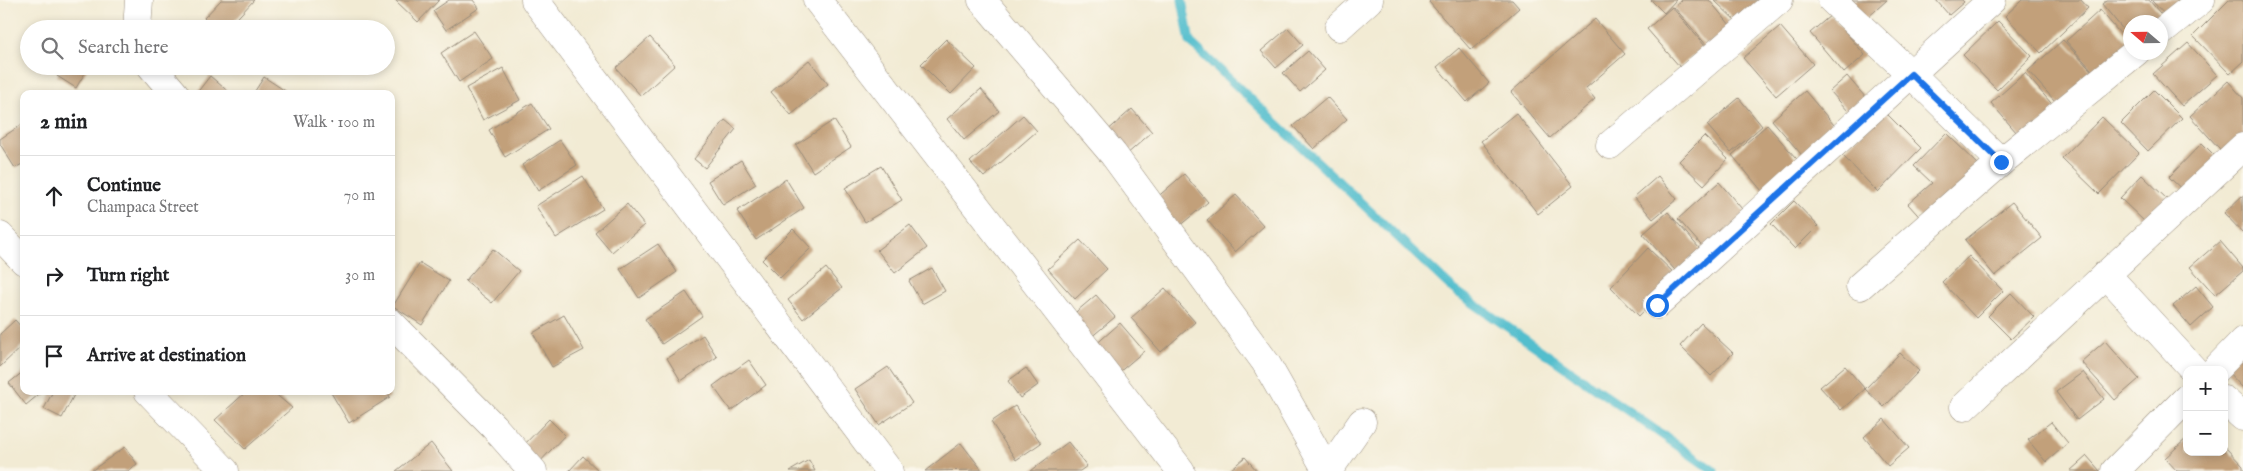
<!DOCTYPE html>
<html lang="en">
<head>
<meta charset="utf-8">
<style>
  body { margin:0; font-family:"IM FELL English",serif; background:#f2f2f2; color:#202124 }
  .controls { position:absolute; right:15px; bottom:15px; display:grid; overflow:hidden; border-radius:10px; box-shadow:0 2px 8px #0003 }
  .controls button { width:45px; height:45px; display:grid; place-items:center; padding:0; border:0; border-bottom:1px solid #e0e0e0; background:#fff; color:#202124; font:25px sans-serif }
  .compass { position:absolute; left:2123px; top:15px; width:45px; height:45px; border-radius:50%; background:#fff; box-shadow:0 2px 8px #0003; rotate:290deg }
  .stop { position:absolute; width:15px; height:15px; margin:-11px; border:4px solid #1a73e8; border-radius:50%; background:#fff }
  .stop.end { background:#1a73e8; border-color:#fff; box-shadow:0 1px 5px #0008 }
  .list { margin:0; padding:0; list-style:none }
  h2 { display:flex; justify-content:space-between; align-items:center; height:65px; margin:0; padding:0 20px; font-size:21px }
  h2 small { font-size:16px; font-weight:400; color:#757577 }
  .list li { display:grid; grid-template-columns:32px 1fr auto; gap:15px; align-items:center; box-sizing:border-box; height:80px; padding:0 20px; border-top:1px solid #e0e0e0 }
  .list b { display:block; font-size:19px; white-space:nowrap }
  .list p { margin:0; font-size:16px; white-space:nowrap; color:#757577 }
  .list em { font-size:16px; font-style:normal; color:#757577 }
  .icon { flex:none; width:28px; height:28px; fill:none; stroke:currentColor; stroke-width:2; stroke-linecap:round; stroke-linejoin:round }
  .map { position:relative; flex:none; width:2243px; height:471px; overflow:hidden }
  .search { position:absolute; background:#fff; box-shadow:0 2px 8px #0003; left:20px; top:20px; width:375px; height:55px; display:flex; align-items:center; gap:12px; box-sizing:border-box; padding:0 18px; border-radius:28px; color:#757577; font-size:19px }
  .panel { position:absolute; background:#fff; box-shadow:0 2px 8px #0003; left:20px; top:90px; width:375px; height:305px; border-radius:10px }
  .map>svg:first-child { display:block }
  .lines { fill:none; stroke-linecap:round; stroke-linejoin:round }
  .stream { stroke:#52becd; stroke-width:9 }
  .building { fill:#c2a07a }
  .minor-casing { stroke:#968a79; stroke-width:29 }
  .minor { stroke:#fff; stroke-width:28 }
  .route { stroke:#1a73e8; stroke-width:6 }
</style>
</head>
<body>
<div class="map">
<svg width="2243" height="471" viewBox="0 0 2243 471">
  <rect width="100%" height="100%" fill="#fbf7ec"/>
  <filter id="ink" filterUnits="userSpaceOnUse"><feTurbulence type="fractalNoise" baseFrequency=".02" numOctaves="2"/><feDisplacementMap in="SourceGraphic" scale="10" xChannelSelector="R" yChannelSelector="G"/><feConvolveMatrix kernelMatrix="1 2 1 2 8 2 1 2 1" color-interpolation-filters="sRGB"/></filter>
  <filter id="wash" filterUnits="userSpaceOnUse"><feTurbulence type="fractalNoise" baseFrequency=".0096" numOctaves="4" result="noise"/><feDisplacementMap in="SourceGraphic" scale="20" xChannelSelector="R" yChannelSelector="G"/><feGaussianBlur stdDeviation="1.12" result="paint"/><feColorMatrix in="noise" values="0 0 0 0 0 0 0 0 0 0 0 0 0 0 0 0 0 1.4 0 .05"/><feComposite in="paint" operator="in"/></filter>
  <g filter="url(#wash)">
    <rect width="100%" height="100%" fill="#f2ebd4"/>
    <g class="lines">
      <polyline class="stream" points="1182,0 1190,42 1453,289 1714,471"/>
    </g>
    <g id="blocks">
      <g class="building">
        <polygon points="221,0 254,0 227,29 215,29 204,18"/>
        <polygon points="395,0 439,0 418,22"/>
        <polygon points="449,0 473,0 479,8 446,30 433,11"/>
        <polygon points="1431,0 1512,0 1519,8 1471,50 1429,2"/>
        <polygon points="1651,0 1676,0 1664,13"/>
        <polygon points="1682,0 1709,0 1731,26 1708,47 1674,7"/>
        <polygon points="1714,0 1759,0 1738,23"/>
        <polygon points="1847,0 1887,0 1865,20"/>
        <polygon points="1936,0 1962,0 1964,2 1949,15"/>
        <polygon points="2022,0 2081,0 2088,8 2041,53 2005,16"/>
        <polygon points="2107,0 2149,0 2165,19 2160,22 2130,22 2130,38 2102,4"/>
        <polygon points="2151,0 2187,0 2170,20"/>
        <polygon points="2229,0 2243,0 2243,62 2230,74 2193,36"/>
        <polygon points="1672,7 1705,46 1680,67 1647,29"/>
        <polygon points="2100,10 2130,45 2100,79 2066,41"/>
        <polygon points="1831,15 1865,55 1844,73 1810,33"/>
        <polygon points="1595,19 1625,54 1586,88 1595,99 1550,138 1511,92"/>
        <polygon points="1998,21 2032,56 1997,90 1963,55"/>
        <polygon points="1780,26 1813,64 1776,96 1743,58"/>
        <polygon points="1288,28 1303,45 1276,68 1261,51"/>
        <polygon points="474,31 493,59 459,82 441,53"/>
        <polygon points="650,37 675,65 641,96 616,68"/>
        <polygon points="946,39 976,68 951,94 921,64"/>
        <polygon points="2063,40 2099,79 2064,111 2028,71"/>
        <polygon points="2188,43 2217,75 2182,106 2153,74"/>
        <polygon points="1459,48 1489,83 1467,102 1437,67"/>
        <polygon points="1308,51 1325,70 1300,92 1283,73"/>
        <polygon points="809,60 828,84 791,115 771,92"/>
        <polygon points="62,66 89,66 76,88 57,76"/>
        <polygon points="503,68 520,100 483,120 466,88"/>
        <polygon points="2025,73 2057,110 2023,140 1991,103"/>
        <polygon points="210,76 231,94 196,94"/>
        <polygon points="1847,76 1866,98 1849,112 1830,91"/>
        <polygon points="264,77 290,94 253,94"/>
        <polygon points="2228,81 2243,98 2243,144 2228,158 2190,116"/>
        <polygon points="981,89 999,111 964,140 947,119"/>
        <polygon points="2154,90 2182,118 2148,151 2121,123"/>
        <polygon points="1805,91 1840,132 1807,161 1772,120"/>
        <polygon points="1327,97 1347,119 1314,149 1293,126"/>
        <polygon points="1739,98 1762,126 1731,153 1707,125"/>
        <polygon points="532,103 549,129 505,157 489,130"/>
        <polygon points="1132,109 1152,132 1125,156 1105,133"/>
        <polygon points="1884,111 1921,148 1878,192 1841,154"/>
        <polygon points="1516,113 1573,186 1538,214 1481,141"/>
        <polygon points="1023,115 1037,131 984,177 970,162"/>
        <polygon points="2102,117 2139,153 2099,194 2062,158"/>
        <polygon points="725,120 736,129 705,168 694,159"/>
        <polygon points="834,120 851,147 813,172 796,145"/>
        <polygon points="24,123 24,163 15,168 0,144 0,139"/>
        <polygon points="1767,125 1803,166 1767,197 1732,155"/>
        <polygon points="1946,133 1982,168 1925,223 1908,204 1932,183 1914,166"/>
        <polygon points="1704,136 1728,159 1704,185 1679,161"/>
        <polygon points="560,140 577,165 538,191 522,165"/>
        <polygon points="2202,143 2224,165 2191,198 2169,177"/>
        <polygon points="741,160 756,184 723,205 708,181"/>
        <polygon points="881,166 902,200 865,222 845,188"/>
        <polygon points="1184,174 1208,202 1178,227 1154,200"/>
        <polygon points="2142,175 2169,201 2147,224 2120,198"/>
        <polygon points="583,176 603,209 556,238 536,206"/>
        <polygon points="1658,176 1677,199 1653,219 1634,197"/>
        <polygon points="786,179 804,208 756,240 737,211"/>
        <polygon points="1719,182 1748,216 1707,252 1678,219"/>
        <polygon points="1236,195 1264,226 1235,252 1207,220"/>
        <polygon points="2243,195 2243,233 2224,213"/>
        <polygon points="1794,201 1818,226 1795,249 1771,224"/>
        <polygon points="2012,202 2042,238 1995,276 1965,240"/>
        <polygon points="627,204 644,225 612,252 595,232"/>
        <polygon points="1668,212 1706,256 1682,278 1643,234"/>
        <polygon points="910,225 927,248 895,273 877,250"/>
        <polygon points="793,229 811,248 780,278 762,260"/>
        <polygon points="1080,240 1107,269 1075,299 1048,269"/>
        <polygon points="2220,241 2243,268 2243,271 2215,295 2190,267"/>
        <polygon points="658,244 677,272 639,298 620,269"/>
        <polygon points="1648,248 1677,276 1639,316 1611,287"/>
        <polygon points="493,249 519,271 492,303 465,281"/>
        <polygon points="1969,256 2003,291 1976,318 1942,282"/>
        <polygon points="420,263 449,281 422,325 393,306"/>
        <polygon points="826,268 842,288 803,319 788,300"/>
        <polygon points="932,268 945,291 922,304 909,281"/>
        <polygon points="2196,286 2213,307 2191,327 2173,306"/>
        <polygon points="1165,288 1195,322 1161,352 1131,318"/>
        <polygon points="686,292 702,316 662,344 645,319"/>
        <polygon points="2011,293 2034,317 2011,339 1988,316"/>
        <polygon points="1096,295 1115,317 1089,339 1070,317"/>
        <polygon points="564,315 584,350 552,367 533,333"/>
        <polygon points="15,320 24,330 24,344 0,367 0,334"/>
        <polygon points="1120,323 1144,351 1117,374 1093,347"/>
        <polygon points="1701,323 1733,353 1711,376 1680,346"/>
        <polygon points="703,335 717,357 681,381 667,358"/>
        <polygon points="2105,341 2139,379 2115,400 2081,362"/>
        <polygon points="2243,351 2243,388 2224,368"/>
        <polygon points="1900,353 1919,371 1884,407 1865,389"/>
        <polygon points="749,360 766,385 731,411 713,386"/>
        <polygon points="1845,366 1865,389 1841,410 1820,387"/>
        <polygon points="888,367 912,403 879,425 855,389"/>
        <polygon points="1026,368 1038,385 1020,398 1008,381"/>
        <polygon points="24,371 24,391 43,391 26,405 9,383"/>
        <polygon points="2083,372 2104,399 2077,420 2056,392"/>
        <polygon points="53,391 76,391 62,418 44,409"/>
        <polygon points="247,391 272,391 292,408 245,449 215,420"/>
        <polygon points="330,391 387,391 390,397 349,423"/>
        <polygon points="1015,406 1041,443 1016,460 991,422"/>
        <polygon points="549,419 565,435 537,465 520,449"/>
        <polygon points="1884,419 1909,448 1888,466 1864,437"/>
        <polygon points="2051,422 2068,443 2046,462 2028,440"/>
        <polygon points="2187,438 2187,452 2224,452 2224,446 2243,466 2243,471 2177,471 2165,458"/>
        <polygon points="1068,442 1087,466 1080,471 1031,471"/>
        <polygon points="431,443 453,471 396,471"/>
        <polygon points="961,443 982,470 925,471"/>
        <polygon points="125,447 137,464 128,471 91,471"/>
        <polygon points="583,456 599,471 569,471"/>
        <polygon points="2087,456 2100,471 2070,471"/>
        <polygon points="1245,457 1257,471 1229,471"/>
        <polygon points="809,460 815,471 790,471"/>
      </g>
    </g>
  </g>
  <g filter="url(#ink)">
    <use href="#blocks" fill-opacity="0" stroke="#968a79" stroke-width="1"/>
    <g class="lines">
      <defs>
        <g id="minor">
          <polyline points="535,0 889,471"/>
          <polyline points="817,0 1181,471"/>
          <polyline points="982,0 1113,154 1266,363 1327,471"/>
          <polyline points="1832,0 1911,74 2001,162"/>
          <polyline points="1339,27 1369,0"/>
          <polyline points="137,29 139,0"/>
          <polyline points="2160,33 2201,0"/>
          <polyline points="151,66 175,94"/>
          <polyline points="1610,145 1779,0"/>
          <polyline points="0,236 24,261"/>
          <polyline points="2106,274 2194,370"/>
          <polyline points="1860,286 2001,162 2136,52"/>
          <polyline points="1657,305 1992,0"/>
          <polyline points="391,323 494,427 533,471"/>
          <polyline points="2215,370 2243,341"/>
          <polyline points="148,391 225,471"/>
          <polyline points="2224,400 2243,417"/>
          <polyline points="1964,407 2243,147"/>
          <polyline points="1328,471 1362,422"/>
          <polyline points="2115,471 2187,398"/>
        </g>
      </defs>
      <use href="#minor" class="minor-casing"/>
      <use href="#minor" class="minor"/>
    </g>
  </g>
  <g class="lines" filter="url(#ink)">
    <polyline class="route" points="1657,305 1911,74 2001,162"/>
  </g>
</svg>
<div class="controls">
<button>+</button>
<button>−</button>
</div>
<svg class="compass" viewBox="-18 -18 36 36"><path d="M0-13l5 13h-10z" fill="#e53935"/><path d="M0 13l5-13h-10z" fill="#757577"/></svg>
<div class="stop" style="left:1657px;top:305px"></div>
<div class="stop end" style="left:2001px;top:162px"></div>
<div class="search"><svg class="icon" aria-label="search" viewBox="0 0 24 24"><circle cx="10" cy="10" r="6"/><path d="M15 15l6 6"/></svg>Search here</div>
<section class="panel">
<h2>2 min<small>Walk · 100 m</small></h2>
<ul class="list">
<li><svg class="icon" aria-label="ahead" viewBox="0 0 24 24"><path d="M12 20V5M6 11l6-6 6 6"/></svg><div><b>Continue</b><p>Champaca Street</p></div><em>70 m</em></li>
<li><svg class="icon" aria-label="right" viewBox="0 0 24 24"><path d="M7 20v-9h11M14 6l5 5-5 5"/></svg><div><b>Turn right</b></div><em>30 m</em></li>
<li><svg class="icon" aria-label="arrive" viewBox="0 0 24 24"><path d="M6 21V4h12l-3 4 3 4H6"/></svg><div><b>Arrive at destination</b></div></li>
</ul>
</section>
</div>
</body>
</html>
